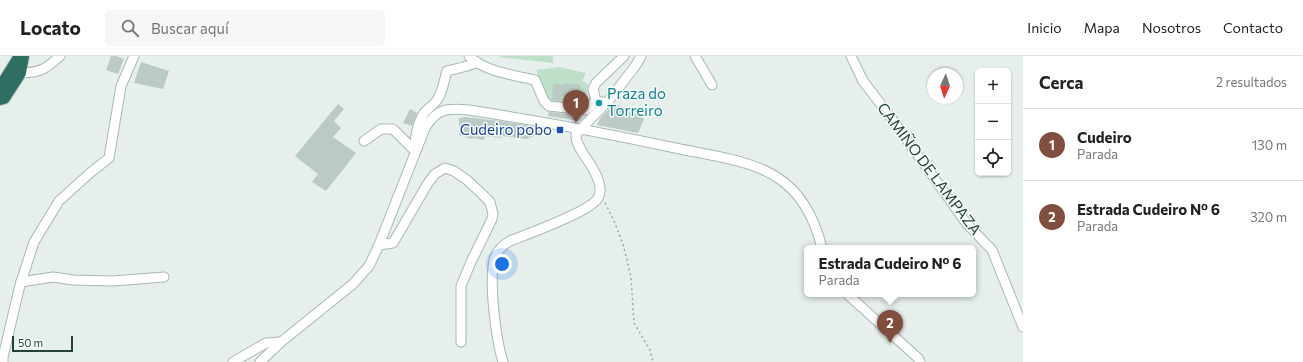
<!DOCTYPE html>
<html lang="es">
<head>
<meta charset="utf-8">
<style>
  body { margin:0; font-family:Commissioner,sans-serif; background:#f6f6f6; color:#222 }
  .controls { position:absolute; right:12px; top:12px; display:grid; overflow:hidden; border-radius:6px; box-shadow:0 1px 3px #0004 }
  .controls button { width:36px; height:36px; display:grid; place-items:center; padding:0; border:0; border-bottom:1px solid #e0e0e0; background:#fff; color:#222; font:20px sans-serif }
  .compass { position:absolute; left:927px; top:12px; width:36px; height:36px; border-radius:50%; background:#fff; box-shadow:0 1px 3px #0004; rotate:184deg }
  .scale { position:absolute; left:12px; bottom:10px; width:61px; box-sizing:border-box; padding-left:4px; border:2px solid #24423a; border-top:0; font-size:11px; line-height:14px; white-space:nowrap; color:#24423a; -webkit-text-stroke:3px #f7fbf9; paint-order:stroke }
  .you { position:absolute; left:502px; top:208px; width:14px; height:14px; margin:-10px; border:3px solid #fff; border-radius:50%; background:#1a73e8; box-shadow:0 0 0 6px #1a73e833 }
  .badge { display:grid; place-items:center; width:26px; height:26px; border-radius:50%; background:#804e3d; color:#fff; font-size:13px; font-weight:700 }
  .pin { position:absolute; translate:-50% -33px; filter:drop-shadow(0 1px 2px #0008) }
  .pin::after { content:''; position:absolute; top:21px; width:14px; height:12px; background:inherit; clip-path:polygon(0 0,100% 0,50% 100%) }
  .popup { position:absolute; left:804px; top:189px; width:172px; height:52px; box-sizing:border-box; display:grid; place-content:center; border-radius:6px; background:#fff; filter:drop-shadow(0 1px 3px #0005); font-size:13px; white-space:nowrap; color:#767676 }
  .popup b { font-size:15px; color:#222 }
  .popup::after { content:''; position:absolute; left:50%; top:100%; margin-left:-8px; border:8px solid transparent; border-top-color:#fff }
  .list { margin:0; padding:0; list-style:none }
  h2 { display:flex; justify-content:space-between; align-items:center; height:52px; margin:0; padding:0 16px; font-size:17px }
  h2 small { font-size:13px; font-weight:400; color:#767676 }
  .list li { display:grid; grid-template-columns:26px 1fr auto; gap:12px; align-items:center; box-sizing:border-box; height:72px; padding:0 16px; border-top:1px solid #e0e0e0 }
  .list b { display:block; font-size:15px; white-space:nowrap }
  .list p { margin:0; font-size:13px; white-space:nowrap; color:#767676 }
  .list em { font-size:13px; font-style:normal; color:#767676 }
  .icon { flex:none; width:22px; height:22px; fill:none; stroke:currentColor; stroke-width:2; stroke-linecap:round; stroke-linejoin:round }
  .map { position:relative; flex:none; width:1023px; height:306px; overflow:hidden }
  header { display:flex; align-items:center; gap:24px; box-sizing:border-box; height:56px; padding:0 20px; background:#fff; border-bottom:1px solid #e0e0e0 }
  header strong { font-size:19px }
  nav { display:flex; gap:22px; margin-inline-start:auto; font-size:14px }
  .search { width:280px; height:36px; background:#f6f6f6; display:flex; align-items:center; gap:10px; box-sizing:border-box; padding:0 14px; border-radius:6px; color:#767676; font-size:15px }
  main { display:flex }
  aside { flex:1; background:#fff }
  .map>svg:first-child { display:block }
  .green { fill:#bfe0c8 }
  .building { fill:#bbcac4 }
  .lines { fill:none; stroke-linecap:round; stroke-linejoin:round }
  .minor-casing { stroke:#a8b8b2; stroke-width:11 }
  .highway-casing { stroke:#c2cac8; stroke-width:14 }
  .path { stroke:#86b3a5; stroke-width:1.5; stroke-dasharray:2 3; stroke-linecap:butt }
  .minor { stroke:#fff; stroke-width:9 }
  .highway { stroke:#2f6f62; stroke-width:12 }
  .culture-dot { fill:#0f9aa8; stroke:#f7fbf9; stroke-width:1.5 }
  .transit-dot { fill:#1a4fb4; stroke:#f7fbf9; stroke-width:1.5 }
  .labels { text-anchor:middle; stroke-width:3; stroke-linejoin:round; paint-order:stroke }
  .culture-label { font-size:15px; fill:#0d838f; stroke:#f7fbf9; text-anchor:start }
  .transit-label { font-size:15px; fill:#164399; stroke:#f7fbf9; text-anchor:end }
  .street-label { font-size:15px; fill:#24423a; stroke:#f7fbf9 }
</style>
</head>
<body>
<header>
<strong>Locato</strong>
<div class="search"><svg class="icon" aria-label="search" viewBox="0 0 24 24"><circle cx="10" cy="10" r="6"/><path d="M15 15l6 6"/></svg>Buscar aquí</div>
<nav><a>Inicio</a><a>Mapa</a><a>Nosotros</a><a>Contacto</a></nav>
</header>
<main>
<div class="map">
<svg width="1023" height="306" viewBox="0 0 1023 306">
  <rect width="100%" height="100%" fill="#e6efeb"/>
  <g class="green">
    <polygon points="500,0 553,0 553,7 499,1"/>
    <path d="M559 11 586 17 582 25 588 28 584 53C551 48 542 52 537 14Z"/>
  </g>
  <g class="building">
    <polygon points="111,0 116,0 124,3 118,18 106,14"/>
    <polygon points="141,6 169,15 163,33 134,27"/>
    <polygon points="564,27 581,29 579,42 561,40 560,45 552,44 553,28 564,29"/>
    <polygon points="615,47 631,57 633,55 644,63 638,77 597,69 601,61"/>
    <polygon points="338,48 344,53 334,65 341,72 333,81 356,97 326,135 312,126 318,118 295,100"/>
    <polygon points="410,53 417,57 412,70 403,67"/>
    <polygon points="549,56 583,60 580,65 548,60"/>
    <polygon points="466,61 513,67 542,72 539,78 527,83 502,80 501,82 485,80 484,84 473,82 472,83 459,79 459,62"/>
  </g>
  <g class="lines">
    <defs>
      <g id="minor">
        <path d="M469 0C485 16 514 19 535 24L544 45 549 50 586 54 596 45 607 47"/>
        <polyline points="695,0 712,29"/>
        <polyline points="851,0 863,25 892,63 967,168 992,194 1023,271"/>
        <path d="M20 17C40 17 46 13 60 0"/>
        <polyline points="596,45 593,33 596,27 624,0"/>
        <polyline points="364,85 381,73 393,73 415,95"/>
        <path d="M415 92C415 79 417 68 424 57 428 52 434 49 437 44 443 36 444 24 447 15 454 13 472 10 477 6"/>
        <polyline points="379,189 393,187 428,127 435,118 445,112 454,115 467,124 482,138 490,146 493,158 492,163 471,206 461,230 461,286"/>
        <polyline points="21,226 53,221 73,224 113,225 164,221"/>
        <polyline points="847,238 918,302 920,306"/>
        <polyline points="3,306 3,301 20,229 34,186 59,145 90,117 109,102 121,30 134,0"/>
        <polyline points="233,306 266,287 281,286"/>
        <path d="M260 306 281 286 353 228 369 210 379 189 425 72C437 52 447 52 469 54 540 65 610 78 680 93 710 99 754 105 778 122 803 138 815 164 822 192"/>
        <path d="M503 306C496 284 488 222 495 201 498 193 503 189 510 185 527 178 590 156 598 142 603 134 598 121 593 113 588 103 575 90 576 78L610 43 636 9 641 0"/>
      </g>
      <g id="highway">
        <polyline points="0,32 20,0"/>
        <polyline points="0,43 4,42 20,17 23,0"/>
      </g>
    </defs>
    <use href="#minor" class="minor-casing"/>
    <use href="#highway" class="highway-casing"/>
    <polyline class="path" points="605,147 614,165 623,188 631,221 634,267 650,294 653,306"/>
    <use href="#minor" class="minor"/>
    <use href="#highway" class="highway"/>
  </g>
  <circle class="culture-dot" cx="599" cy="47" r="4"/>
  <rect class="transit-dot" x="556" y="70" width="8" height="8" rx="2"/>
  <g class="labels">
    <g class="culture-label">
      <text x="607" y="43">Praza do<tspan x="607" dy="17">Torreiro</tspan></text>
    </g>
    <g class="transit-label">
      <text x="552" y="79">Cudeiro pobo</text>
    </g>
    <g class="street-label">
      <text transform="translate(929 113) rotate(53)" y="5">CAMIÑO DE LAMPAZA</text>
    </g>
  </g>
</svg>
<div class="controls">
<button>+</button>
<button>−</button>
<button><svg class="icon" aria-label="locate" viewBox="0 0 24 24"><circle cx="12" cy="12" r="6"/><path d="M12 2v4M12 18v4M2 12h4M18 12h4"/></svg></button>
</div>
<svg class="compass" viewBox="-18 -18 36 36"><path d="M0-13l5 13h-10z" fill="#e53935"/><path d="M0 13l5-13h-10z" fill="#767676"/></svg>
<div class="scale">50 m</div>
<div class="you"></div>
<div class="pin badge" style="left:576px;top:67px">1</div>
<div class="pin badge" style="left:890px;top:287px">2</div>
<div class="popup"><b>Estrada Cudeiro Nº 6</b>Parada</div>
</div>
<aside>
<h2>Cerca<small>2 resultados</small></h2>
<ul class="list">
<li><span class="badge">1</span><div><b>Cudeiro</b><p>Parada</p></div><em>130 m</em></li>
<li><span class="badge">2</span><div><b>Estrada Cudeiro Nº 6</b><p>Parada</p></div><em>320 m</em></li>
</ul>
</aside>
</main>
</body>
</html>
